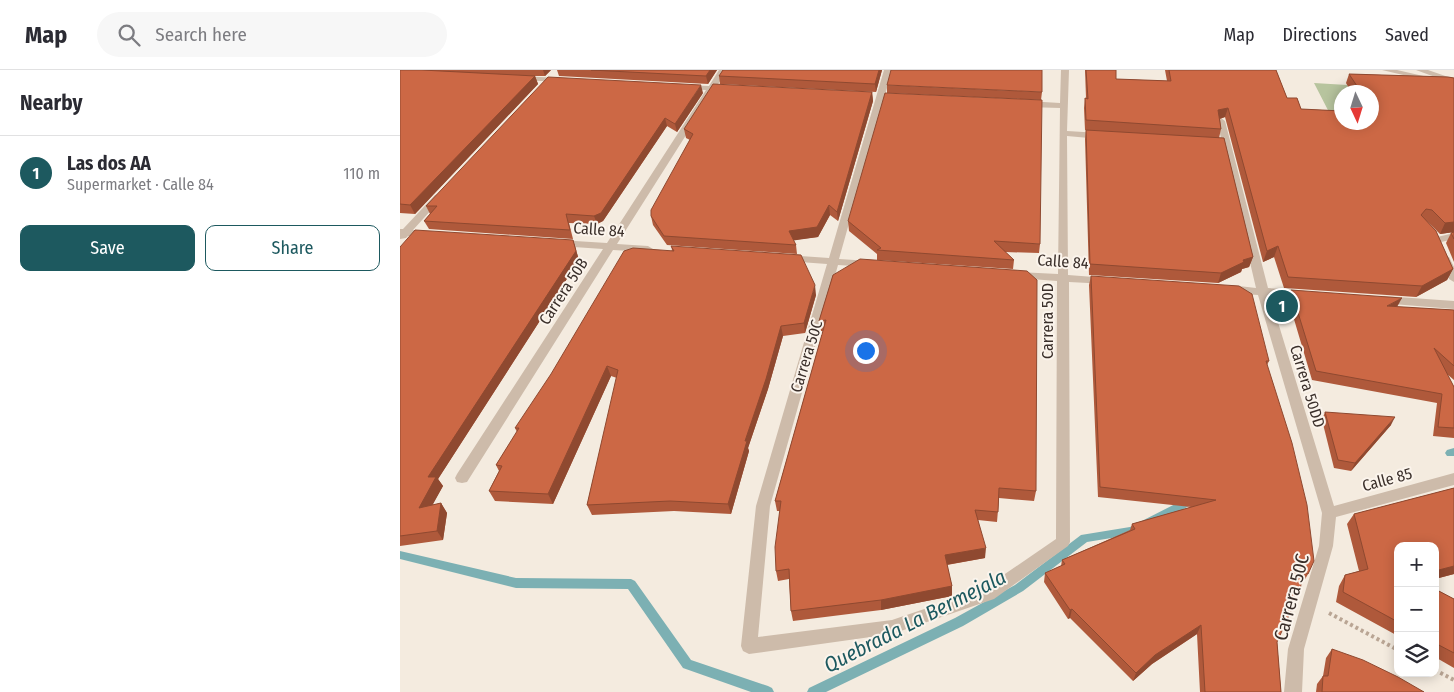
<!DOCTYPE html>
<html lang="en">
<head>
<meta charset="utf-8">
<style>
  body { margin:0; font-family:"Fira Sans Condensed",sans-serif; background:#f7f7f7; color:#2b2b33 }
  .controls { position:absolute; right:15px; bottom:15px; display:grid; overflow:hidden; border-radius:10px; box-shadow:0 2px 12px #0003 }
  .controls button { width:45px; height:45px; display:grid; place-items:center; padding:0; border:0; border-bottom:1px solid #e1e1e2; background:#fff; color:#2b2b33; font:25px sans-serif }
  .compass { position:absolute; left:934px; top:15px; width:45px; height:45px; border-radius:50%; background:#fff; box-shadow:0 2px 12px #0003; rotate:176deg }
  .you { position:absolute; left:465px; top:280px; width:18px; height:18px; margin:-12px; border:4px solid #fff; border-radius:50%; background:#1a73e8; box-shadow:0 0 0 8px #1a73e833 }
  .badge { display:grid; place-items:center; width:32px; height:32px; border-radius:50%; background:#1d595f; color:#fff; font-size:16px; font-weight:700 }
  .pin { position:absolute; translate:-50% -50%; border:2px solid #fff; box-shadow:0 1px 5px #0006 }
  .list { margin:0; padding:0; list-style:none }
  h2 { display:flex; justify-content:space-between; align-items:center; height:65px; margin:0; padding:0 20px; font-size:21px }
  h2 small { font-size:16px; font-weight:400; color:#7c7c81 }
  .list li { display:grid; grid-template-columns:32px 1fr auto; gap:15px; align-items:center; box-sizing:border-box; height:75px; padding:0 20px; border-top:1px solid #e1e1e2 }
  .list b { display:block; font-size:19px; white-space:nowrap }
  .list p { margin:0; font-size:16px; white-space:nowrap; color:#7c7c81 }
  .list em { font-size:16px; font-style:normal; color:#7c7c81 }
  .actions { display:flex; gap:10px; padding:15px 20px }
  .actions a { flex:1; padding:11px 0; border:1px solid #1d595f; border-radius:10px; text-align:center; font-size:18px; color:#1d595f }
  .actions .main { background:#1d595f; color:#fff }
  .icon { flex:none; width:28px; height:28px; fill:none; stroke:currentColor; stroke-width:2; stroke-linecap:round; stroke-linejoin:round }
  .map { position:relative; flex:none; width:1054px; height:622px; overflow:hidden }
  header { display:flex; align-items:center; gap:30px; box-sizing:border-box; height:70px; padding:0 25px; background:#fff; border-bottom:1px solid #e1e1e2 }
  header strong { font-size:24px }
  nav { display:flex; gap:28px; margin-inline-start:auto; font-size:18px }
  .search { width:350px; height:45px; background:#f7f7f7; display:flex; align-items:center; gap:12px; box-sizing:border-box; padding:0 18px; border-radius:28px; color:#7c7c81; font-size:19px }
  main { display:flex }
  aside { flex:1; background:#fff }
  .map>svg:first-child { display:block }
  .green { fill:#b7c49e }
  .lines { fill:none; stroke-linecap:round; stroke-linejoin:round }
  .stream { fill:#7cb0b3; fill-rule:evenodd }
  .path { stroke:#b9a594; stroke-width:4; stroke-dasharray:3 3; stroke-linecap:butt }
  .lane { fill:#cdbbaa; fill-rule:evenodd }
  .street { fill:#cdbbaa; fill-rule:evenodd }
  .wall { fill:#af593b }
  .shaded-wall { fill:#8f4930 }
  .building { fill:#cc6845; stroke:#8f4930 }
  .labels { text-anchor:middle; stroke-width:4; stroke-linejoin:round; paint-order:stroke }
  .street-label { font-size:16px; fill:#3a2f2a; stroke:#fbf4ec }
  .near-street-label { font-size:19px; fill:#3a2f2a; stroke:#fbf4ec }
  .near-water-label { font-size:21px; font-style:italic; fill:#1d595f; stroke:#fbf4ec }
</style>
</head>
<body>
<header>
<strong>Map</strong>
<div class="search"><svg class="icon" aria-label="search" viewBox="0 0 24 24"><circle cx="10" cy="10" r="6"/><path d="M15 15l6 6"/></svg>Search here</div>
<nav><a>Map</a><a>Directions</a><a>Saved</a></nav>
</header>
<main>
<aside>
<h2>Nearby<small></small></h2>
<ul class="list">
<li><span class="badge">1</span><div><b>Las dos AA</b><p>Supermarket · Calle 84</p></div><em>110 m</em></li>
</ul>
<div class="actions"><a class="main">Save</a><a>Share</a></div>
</aside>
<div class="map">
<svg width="1054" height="622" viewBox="0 0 1054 622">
  <rect width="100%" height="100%" fill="#f4ebdf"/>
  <polygon class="green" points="914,13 947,15 951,22 942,22 941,46 931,46"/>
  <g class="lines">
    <g class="stream">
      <polygon points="1054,378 1054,386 1047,386 1045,383 1047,380"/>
      <polygon points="789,427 793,428 794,431 793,434 736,464 687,472 623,521 563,556 426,622 407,622 409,618 555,548 615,515 681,465 730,457"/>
      <polygon points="0,481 116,508 231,509 235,511 291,590 368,616 372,618 374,622 351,622 283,598 228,519 116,518 0,489"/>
    </g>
    <g class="path">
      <polyline points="929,543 998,580"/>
      <polyline points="1035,600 1054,610"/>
    </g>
    <polygon class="lane" points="1016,0 1028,0 1054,9 1054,14"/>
    <g class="street">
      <polygon points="319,0 327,0 317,16 327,17 331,19 327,21 314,21 217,174 248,176 253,179 248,182 213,180 67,412 62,413 57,412 55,408 57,404 203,179 159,176 154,173 159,170 207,173 306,20 285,19 281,17 285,15 309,16"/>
      <polygon points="484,0 492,0 439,189 470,191 475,194 470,197 438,195 370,436 358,567 492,550 583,519 656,469 657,211 618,208 613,205 618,202 658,204 660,38 627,37 623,34 627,31 660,33 661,0 669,0 667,61 700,63 704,66 700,69 667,66 668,205 707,208 713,211 707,214 669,212 670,472 668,476 594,529 492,564 349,584 343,581 341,576 356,436 427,194 386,191 381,188 386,185 429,188"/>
      <polygon points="982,0 997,0 1054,13 1054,17"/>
      <polygon points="117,6 162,8 166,10 162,12 120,10 116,8"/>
      <polygon points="821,48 825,51 868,218 907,221 913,225 907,229 870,226 934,436 1054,403 1054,415 936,447 933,476 904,579 902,622 884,622 888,579 919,476 922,443 858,225 830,223 824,219 830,215 856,218 817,51"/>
      <polygon points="38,124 43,127 13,160 33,162 33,166 8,166 6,168 0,169 0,159 3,159 35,125"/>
      <polygon points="1054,163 1054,169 1037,173 1032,170 1033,168"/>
      <polygon points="1045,186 1049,187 1054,197 1054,212 1049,209 1040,189"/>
      <polygon points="984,226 1054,231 1054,239 980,233 978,230"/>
    </g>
  </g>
  <g class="wall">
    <polygon points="0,0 151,0 145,6 135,6 138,14 15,144 0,143"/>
    <polygon points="157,0 317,0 308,14 159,6"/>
    <polygon points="323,0 482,0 476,22 320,14 319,6"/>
    <polygon points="685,0 716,0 716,9 767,11 765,0 876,0 887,28 897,28 901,39 942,41 942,52 972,52 972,22 951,22 946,13 949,4 1048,7 1054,8 1054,162 1040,164 1026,150 1036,161 1053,199 1047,210 1016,227 884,218 874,187 863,192 825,47 820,49 821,59 819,68 824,68 853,187 849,197 842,199 841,202 818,213 689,205 685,69 686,60 685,60 684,38 685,28 686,28"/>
    <polygon points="487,15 642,22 641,30 487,23"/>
    <polygon points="472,22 473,31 438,151 430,145 418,167 393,170 396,175 397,184 267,175 253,155 251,146 290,70 286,68 284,59"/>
    <polygon points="303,23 277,62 267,56 203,151 197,154 169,153 173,169 29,159 24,151 30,144 26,136"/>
    <polygon points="448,151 640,174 639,183 605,182 614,190 613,199 477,190 477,184 449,161"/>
    <polygon points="1054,162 1054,192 1046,173 1051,163"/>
    <polygon points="173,170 179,190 38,409 43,416 32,435 41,433 47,443 43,470 0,476 0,177"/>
    <polygon points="271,176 416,225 405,263 383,266 368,319 348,378 349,381 331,444 274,441 192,445 187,435 217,308 211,306 153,434 95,431 89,421 99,401 96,395 117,362 115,358 272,180"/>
    <polygon points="433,205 636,421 634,431 599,428 597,452 578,450 585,488 547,495 552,516 552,526 481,540 393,551 391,541 389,509 378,511 376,501 380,441 377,441 375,431 423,261 421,261 419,251"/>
    <polygon points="691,206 869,291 867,295 908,504 903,513 901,512 877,572 881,622 800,622 797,564 752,594 733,611 670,548 668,549 644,512 645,503 661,496 662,490 730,460 732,454 791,437 698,427 689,215"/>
    <polygon points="891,220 997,237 1054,240 1054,310 1047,304 1054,317 1054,368 1033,366 1037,333 912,310 888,229"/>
    <polygon points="925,342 991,355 951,401 934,398 922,350"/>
    <polygon points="1054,418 1054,504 1035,509 998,476 998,566 936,532 939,516 945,505 959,501 947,454 954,444"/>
    <polygon points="1035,519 1054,529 1054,598 1035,587"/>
    <polygon points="932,579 1024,622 916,622 917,614 923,606 926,588"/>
  </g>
  <g class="shaded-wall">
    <polygon points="143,0 151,0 145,6"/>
    <polygon points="310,0 317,0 308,14 306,6"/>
    <polygon points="479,0 482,0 476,22 475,14"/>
    <polygon points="135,6 138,14 15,144 10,135"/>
    <polygon points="301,15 303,23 277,62 275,54"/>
    <polygon points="472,22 473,31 438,151 437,142"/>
    <polygon points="828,38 825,47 815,50 818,40"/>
    <polygon points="265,48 267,56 203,151 197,154 194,146"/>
    <polygon points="429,135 430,145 418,167 390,171 389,161"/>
    <polygon points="1054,152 1054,162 1040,164 1045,153"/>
    <polygon points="173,170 179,190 38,409 43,416 26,447 19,438 28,407"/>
    <polygon points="878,176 874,187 863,192 867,181"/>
    <polygon points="853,187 849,197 842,199 841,202 818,213 821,203 843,190"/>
    <polygon points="1053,199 1047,210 1016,227 1022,216"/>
    <polygon points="415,215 416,225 405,263 404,253"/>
    <polygon points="1002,228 997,237 987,236"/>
    <polygon points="381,256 383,266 368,319 348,378 349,381 331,444 328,434 345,371"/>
    <polygon points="207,296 211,306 153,434 148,424"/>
    <polygon points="995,347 991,355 951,401 955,393"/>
    <polygon points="41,433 47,443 43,470 37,461"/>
    <polygon points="586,478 585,488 545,495 545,485"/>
    <polygon points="1054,496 1054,504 1035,509 1035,501"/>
    <polygon points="552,516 552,526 481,540 481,530"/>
    <polygon points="672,539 670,548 668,549 670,540"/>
    <polygon points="801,555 797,564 752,594 733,611 736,603 755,585"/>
  </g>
  <g class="building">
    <polygon points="0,0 22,0 135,6 10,135 0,134"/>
    <polygon points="191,0 310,0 306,6"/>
    <polygon points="323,0 479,0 475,14 319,6"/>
    <polygon points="491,0 642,0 642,22 487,15"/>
    <polygon points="686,0 716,0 716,9 771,11 769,0 876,0 887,28 897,28 901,39 942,41 942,52 972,52 972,43 974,43 972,39 972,22 961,22 949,4 1048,7 1054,8 1054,152 1045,153 1032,140 1026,139 1021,145 1036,161 1053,199 1022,216 888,207 878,176 867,181 828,38 818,40 821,59 686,50 685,28 688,29"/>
    <polygon points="148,7 301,15 275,54 265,48 201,143 194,146 166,144 170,160 24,151 37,136 26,136"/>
    <polygon points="313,14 472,22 437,142 429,135 417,157 389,161 396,175 264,166 251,146 251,140 293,64 284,59"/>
    <polygon points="485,23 642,30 640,174 594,171 614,190 477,180 481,178 448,151"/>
    <polygon points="686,60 824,68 853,187 843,190 844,192 821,203 690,194"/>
    <polygon points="15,160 173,170 176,181 28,407 36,407 19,438 41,433 37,461 0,466 0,177"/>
    <polygon points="1054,162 1054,169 1051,163"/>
    <polygon points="271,176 401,185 415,215 404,253 381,256 366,309 345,371 347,371 328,434 270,431 187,435 218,300 207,296 148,424 89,421 102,396 96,395 119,358 115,358 151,304 224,181 233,178 274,181"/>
    <polygon points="460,189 627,201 637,210 636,421 599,418 598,442 575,440 586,478 545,485 552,516 481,530 391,541 389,499 376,501 375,477 381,431 375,431 426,250 419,251 433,205"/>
    <polygon points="691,206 839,216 852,224 869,291 866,291 892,373 907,435 914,491 908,504 903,501 900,521 877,572 881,622 805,622 801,555 755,585 736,603 672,539 670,540 645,503 665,494 662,490 735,459 732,454 816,430 700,417"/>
    <polygon points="891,220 1002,228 987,236 1054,240 1054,296 1034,278 1054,317 1054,358 1038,357 1042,324 916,301"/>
    <polygon points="925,342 995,347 955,393 938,390"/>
    <polygon points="1054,418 1054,496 1035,501 1035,476 998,476 998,552 943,522 945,505 968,499 954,444"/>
    <polygon points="1035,519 1054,529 1054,583 1035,573"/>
    <polygon points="932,579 963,590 998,607 1024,622 922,622 923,606 928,606"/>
  </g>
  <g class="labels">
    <g class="street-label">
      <text transform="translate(199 159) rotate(4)" y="6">Calle 84</text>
      <text transform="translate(663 191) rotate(4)" y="6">Calle 84</text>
      <text transform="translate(163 221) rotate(-57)" y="6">Carrera 50B</text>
      <text transform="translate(647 251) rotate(-90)" y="6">Carrera 50D</text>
      <text transform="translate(406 286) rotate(-73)" y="6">Carrera 50C</text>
      <text transform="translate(908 316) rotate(73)" y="6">Carrera 50DD</text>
      <text transform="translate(987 409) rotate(-15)" y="6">Calle 85</text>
    </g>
    <g class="near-street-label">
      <text transform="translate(891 527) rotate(-75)" y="7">Carrera 50C</text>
    </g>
    <g class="near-water-label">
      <text transform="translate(515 551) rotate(-27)" y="7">Quebrada La Bermejala</text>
    </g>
  </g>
</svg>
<div class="controls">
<button>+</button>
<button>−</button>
<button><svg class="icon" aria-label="layers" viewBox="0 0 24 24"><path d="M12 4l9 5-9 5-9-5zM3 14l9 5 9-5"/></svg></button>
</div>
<svg class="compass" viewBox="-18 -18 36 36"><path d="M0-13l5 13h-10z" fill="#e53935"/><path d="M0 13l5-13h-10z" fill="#7c7c81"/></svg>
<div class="you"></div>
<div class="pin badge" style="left:882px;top:236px">1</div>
</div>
</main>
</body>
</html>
